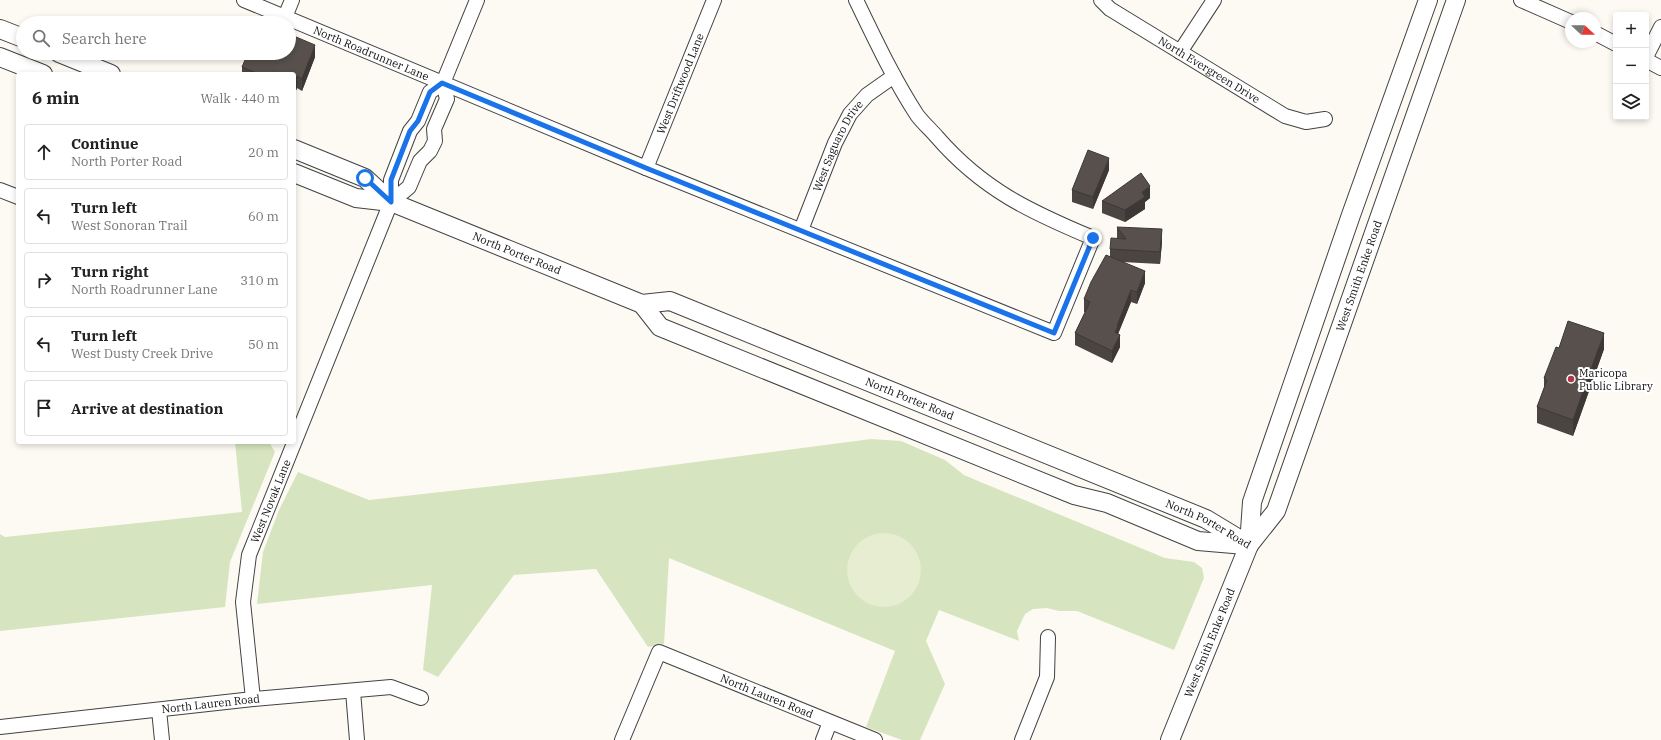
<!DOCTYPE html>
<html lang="en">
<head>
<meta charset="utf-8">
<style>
  body { margin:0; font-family:"IBM Plex Serif",serif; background:#f2f2f2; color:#222 }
  .controls { position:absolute; right:12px; top:12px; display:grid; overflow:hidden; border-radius:4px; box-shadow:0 2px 6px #0003 }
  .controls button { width:36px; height:36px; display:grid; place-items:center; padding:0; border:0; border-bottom:1px solid #e0e0e0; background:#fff; color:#222; font:20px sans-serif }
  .compass { position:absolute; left:1565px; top:12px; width:36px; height:36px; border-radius:50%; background:#fff; box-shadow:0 2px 6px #0003; rotate:112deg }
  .stop { position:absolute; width:12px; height:12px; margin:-9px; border:3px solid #1a73e8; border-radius:50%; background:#fff }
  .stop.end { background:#1a73e8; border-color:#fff; box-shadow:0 1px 4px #0008 }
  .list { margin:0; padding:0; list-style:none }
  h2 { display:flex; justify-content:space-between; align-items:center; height:52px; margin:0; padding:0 16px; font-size:17px }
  h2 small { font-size:13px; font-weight:400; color:#767676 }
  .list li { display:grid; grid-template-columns:26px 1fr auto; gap:12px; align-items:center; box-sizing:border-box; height:56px; margin:0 8px 8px; padding:0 8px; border:1px solid #e0e0e0; border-radius:4px }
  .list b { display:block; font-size:15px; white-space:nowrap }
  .list p { margin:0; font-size:13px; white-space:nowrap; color:#767676 }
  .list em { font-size:13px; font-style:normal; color:#767676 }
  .icon { flex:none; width:22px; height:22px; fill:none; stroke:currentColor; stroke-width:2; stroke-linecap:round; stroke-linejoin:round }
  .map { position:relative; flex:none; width:1661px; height:740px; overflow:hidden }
  .search { position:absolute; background:#fff; box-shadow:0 2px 6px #0003; left:16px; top:16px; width:280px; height:44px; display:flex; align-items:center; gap:10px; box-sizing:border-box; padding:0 14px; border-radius:22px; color:#767676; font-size:15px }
  .panel { position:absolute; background:#fff; box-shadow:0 2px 6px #0003; left:16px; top:72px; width:280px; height:372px; border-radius:4px }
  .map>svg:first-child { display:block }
  .green { fill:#d6e5bf }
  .pitch { fill:#e6edd0 }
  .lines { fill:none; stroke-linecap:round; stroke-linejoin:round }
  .minor-casing { stroke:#424242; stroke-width:16 }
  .tertiary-casing { stroke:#424242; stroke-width:20 }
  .minor { stroke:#fff; stroke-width:14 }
  .tertiary { stroke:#fff; stroke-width:18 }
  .wall { fill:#4b4542 }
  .shaded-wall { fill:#3d3836 }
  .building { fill:#57504d; stroke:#3d3836 }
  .route { stroke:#1a73e8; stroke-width:5 }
  .poi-dot { fill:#af3748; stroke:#fff; stroke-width:1.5 }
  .labels { text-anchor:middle; stroke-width:4; stroke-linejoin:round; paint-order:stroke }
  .street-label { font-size:11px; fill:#0f0f0f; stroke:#fff }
  .poi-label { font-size:11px; fill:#0f0f0f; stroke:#fff; text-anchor:start }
</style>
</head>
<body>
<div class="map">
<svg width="1661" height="740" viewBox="0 0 1661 740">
  <rect width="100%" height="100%" fill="#fdfaf3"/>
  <g class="green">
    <polygon points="871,439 901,441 945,460 964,475 983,483 1165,558 1194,562 1202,568 1204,578 1174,650 1077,611 1059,611 1047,608 1033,609 1025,614 1017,631 1019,641 939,610 926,641 945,684 920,740 902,740 866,727 895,651 669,558 664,644 648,647 596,569 514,575 438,677 423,670 432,585 257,604 263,552 279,510 298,472 369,500 612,473"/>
    <polygon points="235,442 269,442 275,452 230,562 225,607 0,631 0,534 5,537 242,512"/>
  </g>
  <circle class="pitch" cx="884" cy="570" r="37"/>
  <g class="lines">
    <defs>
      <g id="minor">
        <path id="s1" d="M244 0 646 168 1054 333 1093 238C1031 212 983 190 937 137 931 130 923 123 917 115 893 78 875 39 856 0"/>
        <path id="s2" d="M1101 0 1110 9 1285 116 1306 122 1325 119"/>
        <polyline points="1521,0 1571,22"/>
        <polyline points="285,17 292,0"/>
        <polyline points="1595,33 1616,44"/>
        <polyline points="1180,52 1214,0"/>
        <polyline points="1646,57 1661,27"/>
        <polyline points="1646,60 1661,68"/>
        <path id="s3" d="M646 168 714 0"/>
        <polyline points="0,190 18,197"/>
        <polyline points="391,202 409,187 420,161 430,151 435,141 434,129 447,99 443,83"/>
        <path id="s4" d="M801 230 835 143 850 114 867 95 894 76"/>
        <polyline points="353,691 357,740"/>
        <path id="s5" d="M253 699 243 602 249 555 391 202V180L410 131 418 121 430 92 443 83 477 0"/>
        <polyline points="159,710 162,740"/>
        <path id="s6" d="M0 727 253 699 391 687 421 698"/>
        <path id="s7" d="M622 740 659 652 875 740"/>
        <polyline points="823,740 830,722"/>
        <polyline points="1022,740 1047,677 1048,637"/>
      </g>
      <g id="tertiary">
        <polyline points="0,29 23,38"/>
        <polyline points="59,53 111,74"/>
        <polyline points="0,57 43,74"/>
        <polyline points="294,149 365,178 391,202"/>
        <path id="s8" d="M294 173 356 198 391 202 642 304 670 301 1206 519 1249 545"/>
        <polyline points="642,304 660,327 1074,495 1107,503 1198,541 1245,545"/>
        <polyline points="1249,545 1252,502 1351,215 1428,0"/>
        <path id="s9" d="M1170 740 1249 545 1276 511 1456 0"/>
      </g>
    </defs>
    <use href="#minor" class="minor-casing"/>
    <use href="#tertiary" class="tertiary-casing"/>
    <use href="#minor" class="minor"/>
    <use href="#tertiary" class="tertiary"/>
  </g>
  <g class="wall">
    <polygon points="315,57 302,91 297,88 295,93 294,93 294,74 242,74 242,67"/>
    <polygon points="1109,170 1093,209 1072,202 1072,190"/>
    <polygon points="1150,198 1145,202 1145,209 1125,222 1102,213 1102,201"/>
    <polygon points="1117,227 1162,242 1160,264 1122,262 1145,283 1137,304 1131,302 1118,334 1120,347 1112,363 1075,345 1075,333 1085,312 1084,312 1084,299 1110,257 1110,249 1117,239"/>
    <polygon points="1559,348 1604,349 1573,436 1537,423 1537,407 1544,388 1544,378"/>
  </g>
  <g class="shaded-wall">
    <polygon points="315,45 315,57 302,91 302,79"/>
    <polygon points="297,76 297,88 295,93 295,81"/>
    <polygon points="1109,158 1109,170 1093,209 1093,197"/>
    <polygon points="1150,186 1150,198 1145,202 1145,209 1125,222 1125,210 1142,192"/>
    <polygon points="1162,229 1162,242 1160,264 1160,252"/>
    <polygon points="1145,271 1145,283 1137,304 1137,292"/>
    <polygon points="1131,290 1131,302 1118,334 1120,335 1120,347 1112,363 1112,351 1117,326"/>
    <polygon points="1604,333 1604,349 1573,436 1573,420"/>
  </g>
  <g class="building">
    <polygon points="289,34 315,45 302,79 297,76 295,81 294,80 294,74 278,74 272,72 271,74 259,74 242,67 248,53 289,53"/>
    <polygon points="1088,150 1109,158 1093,197 1072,190"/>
    <polygon points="1141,173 1150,186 1142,192 1145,197 1125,210 1102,201"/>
    <polygon points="1117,227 1162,229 1160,252 1110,249 1111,238 1126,239"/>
    <polygon points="1106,255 1145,271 1137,292 1131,290 1117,326 1118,327 1115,332 1120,335 1112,351 1075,333 1090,302 1084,299 1091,282"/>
    <polygon points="1568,321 1604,333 1573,420 1537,407 1547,380 1544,378 1556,347 1559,348"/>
  </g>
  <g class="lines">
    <polyline class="route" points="365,178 391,202 391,180 410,131 418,121 430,92 442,83 646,168 1054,333 1093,238"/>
  </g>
  <circle class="poi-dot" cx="1571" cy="379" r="4"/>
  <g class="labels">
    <g class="street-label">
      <text dy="4" stroke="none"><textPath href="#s1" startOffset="138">North Roadrunner Lane</textPath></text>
      <text dy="4" stroke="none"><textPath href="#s2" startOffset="129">North Evergreen Drive</textPath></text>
      <text dy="4" stroke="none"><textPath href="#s3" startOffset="91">West Driftwood Lane</textPath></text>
      <text dy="4" stroke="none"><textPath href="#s4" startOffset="92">West Saguaro Drive</textPath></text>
      <text dy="4" stroke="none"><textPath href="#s8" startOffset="238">North Porter Road</textPath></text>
      <text dy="4" stroke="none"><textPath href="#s9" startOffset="503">West Smith Enke Road</textPath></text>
      <text dy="4" stroke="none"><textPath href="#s8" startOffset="660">North Porter Road</textPath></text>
      <text dy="4" stroke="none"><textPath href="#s5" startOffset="203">West Novak Lane</textPath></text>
      <text dy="4" stroke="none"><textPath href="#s8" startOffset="984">North Porter Road</textPath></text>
      <text dy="4" stroke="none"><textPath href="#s9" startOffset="105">West Smith Enke Road</textPath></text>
      <text dy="4" stroke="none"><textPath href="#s7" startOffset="212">North Lauren Road</textPath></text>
      <text dy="4" stroke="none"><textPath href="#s6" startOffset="212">North Lauren Road</textPath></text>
    </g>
    <g class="poi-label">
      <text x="1579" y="377">Maricopa<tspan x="1579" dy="13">Public Library</tspan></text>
    </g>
  </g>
</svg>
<div class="controls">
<button>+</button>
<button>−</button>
<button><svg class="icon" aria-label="layers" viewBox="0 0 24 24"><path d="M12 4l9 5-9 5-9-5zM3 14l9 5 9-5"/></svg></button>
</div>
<svg class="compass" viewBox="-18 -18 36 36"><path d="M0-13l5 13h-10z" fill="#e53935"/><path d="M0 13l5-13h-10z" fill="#767676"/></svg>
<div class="stop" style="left:365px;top:178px"></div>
<div class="stop end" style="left:1093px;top:238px"></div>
<div class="search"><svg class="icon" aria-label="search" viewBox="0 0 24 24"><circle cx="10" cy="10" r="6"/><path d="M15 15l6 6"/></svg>Search here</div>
<section class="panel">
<h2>6 min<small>Walk · 440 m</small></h2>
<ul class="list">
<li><svg class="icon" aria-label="ahead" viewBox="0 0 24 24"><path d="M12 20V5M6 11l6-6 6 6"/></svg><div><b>Continue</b><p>North Porter Road</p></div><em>20 m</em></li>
<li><svg class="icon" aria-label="left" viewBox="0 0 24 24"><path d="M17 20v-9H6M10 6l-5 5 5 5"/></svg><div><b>Turn left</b><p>West Sonoran Trail</p></div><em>60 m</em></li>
<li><svg class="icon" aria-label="right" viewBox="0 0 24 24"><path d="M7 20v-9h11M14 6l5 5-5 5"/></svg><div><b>Turn right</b><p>North Roadrunner Lane</p></div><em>310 m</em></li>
<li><svg class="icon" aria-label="left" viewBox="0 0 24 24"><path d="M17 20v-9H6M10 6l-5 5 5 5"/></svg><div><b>Turn left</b><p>West Dusty Creek Drive</p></div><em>50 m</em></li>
<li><svg class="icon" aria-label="arrive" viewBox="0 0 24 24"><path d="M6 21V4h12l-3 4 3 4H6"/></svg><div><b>Arrive at destination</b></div></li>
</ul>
</section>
</div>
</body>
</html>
